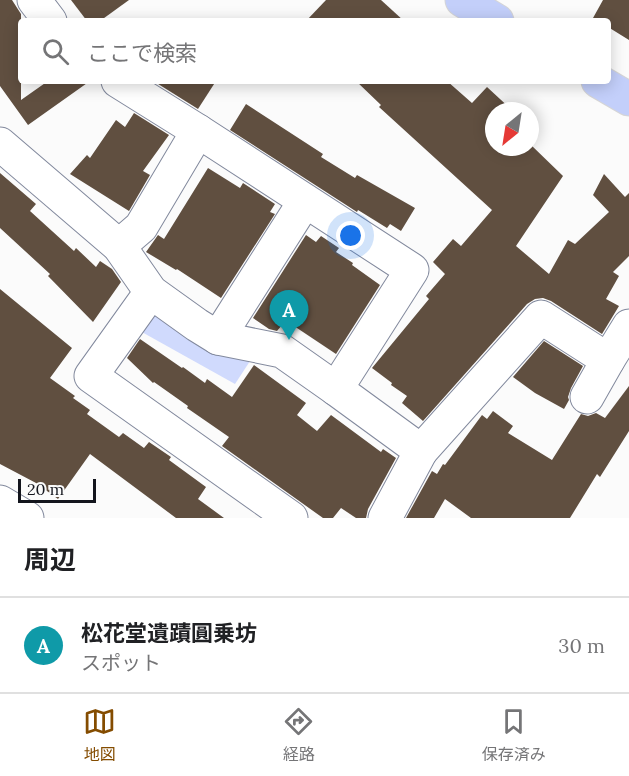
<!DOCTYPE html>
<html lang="ja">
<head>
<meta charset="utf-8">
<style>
  body { margin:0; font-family:Lora,"Noto Sans JP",serif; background:#f2f2f2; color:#202124 }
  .compass { position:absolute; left:485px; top:102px; width:54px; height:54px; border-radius:50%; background:#fff; box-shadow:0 3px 15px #0003; rotate:210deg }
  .scale { position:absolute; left:18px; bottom:15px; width:78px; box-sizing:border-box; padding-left:6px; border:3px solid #13151d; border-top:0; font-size:16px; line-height:21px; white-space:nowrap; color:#13151d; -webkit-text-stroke:4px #fbfbfb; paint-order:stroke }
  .you { position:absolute; left:351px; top:236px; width:21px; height:21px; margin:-15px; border:4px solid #fff; border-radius:50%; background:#1a73e8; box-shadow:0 0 0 9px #1a73e833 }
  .badge { display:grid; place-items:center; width:39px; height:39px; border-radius:50%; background:#844c00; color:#fff; font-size:20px; font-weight:700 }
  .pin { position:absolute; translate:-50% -50px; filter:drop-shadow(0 2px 3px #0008) }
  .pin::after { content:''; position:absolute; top:32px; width:21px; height:18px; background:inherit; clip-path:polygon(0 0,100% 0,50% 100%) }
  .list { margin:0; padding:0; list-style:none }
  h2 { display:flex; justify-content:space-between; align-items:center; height:78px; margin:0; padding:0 24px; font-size:26px }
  h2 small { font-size:20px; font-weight:400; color:#757577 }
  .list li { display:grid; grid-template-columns:39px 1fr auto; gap:18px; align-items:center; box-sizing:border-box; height:96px; padding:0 24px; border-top:2px solid #e0e0e0 }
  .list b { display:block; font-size:22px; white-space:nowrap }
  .list p { margin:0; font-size:20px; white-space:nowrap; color:#757577 }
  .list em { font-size:20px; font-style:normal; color:#757577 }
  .icon { flex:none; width:33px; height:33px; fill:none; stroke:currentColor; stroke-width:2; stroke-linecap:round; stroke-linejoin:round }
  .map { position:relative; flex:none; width:629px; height:518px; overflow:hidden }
  .search { position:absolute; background:#fff; box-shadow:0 3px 15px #0003; left:18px; right:18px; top:18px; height:66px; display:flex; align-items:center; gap:15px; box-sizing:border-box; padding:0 21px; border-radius:6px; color:#757577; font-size:22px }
  .sheet { height:174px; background:#fff }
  nav { display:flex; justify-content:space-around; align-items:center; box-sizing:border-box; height:84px; border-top:2px solid #e0e0e0; background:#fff; font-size:16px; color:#757577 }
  nav a { display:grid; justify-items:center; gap:3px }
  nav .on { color:#844c00 }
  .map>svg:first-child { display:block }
  .green { fill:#d0dafd }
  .building { fill:#604f40 }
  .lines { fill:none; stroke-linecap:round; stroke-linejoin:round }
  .minor-casing { stroke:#82899d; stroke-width:35 }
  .major-casing { stroke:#d5d5d6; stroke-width:35 }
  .minor { stroke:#fff; stroke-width:33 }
  .major { stroke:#c3cffa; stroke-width:33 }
</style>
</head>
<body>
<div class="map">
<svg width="629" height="518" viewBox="0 0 629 518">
  <rect width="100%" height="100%" fill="#fbfbfb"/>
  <polygon class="green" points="153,309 252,358 235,384 140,331"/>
  <g class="building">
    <polygon points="0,0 12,0 21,14 21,100 48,81 90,81 28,125 0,86"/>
    <polygon points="71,0 129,0 100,21 87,21"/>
    <polygon points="326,0 381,0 404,21 306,21"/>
    <polygon points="603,0 629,0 629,40 608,27 608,21 598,21 593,18"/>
    <polygon points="156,81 216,81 198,109 155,82"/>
    <polygon points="356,81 447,81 472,103 487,87 513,111 494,111 494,147 530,147 530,144 563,176 516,246 549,274 568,240 575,244 609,212 593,195 604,174 625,197 629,193 629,256 613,272 619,276 606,299 619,306 602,334 551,301 543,298 535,299 527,304 423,421 402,403 407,396 391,385 392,383 372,368 429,299 426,296 445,274 433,262 453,239 461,246 492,210 379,107 381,105"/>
    <polygon points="246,104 323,154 321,157 355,178 357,175 415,208 401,231 390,224 387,228 358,210 357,212 230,130"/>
    <polygon points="134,113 169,135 143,171 150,175 129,211 70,174 87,155 90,158 116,120 125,127"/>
    <polygon points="208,168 240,188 243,183 275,204 270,212 275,214 221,298 177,269 176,270 146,252 158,235 164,239"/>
    <polygon points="0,173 36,204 30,211 74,251 76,248 96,267 100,261 112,269 121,282 93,322 48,276 50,274 0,228"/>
    <polygon points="306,235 316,242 321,236 339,248 336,252 353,263 352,265 380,285 336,354 288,322 285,327 282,325 277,331 269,329 253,318"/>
    <polygon points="0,289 72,348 50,378 75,396 73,398 90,410 87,414 119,437 123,433 144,448 149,442 171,457 169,460 206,487 198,499 224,518 176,518 90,454 58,499 36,483 0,464"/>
    <polygon points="140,339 182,368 183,367 205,383 207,379 232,397 254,365 306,403 297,415 317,431 331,415 381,452 383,449 396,458 368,509 366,518 356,518 341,508 333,518 323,518 222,446 229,437 187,408 188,406 154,382 153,383 127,358"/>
    <polygon points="544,341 583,366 571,388 568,397 569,400 564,409 535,393 513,377"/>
    <polygon points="629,386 629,431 600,477 597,474 570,518 471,518 445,499 434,518 406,518 432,471 437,474 443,464 445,465 482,415 487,419 493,411 513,426 508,433 552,460 581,414 588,416 596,413 605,418"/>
  </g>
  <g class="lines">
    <defs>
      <g id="minor">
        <polyline points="34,0 50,21"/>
        <polyline points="118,81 198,131 412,270 336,389 421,451 385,518"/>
        <polyline points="0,144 119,246 151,292 197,325 218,338 282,351 336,389"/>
        <polyline points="119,246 141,227 198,131"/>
        <polyline points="151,292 91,376 291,518"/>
        <polyline points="218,338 305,201"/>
        <polyline points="587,397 608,360 629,326"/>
        <polyline points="421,451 541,317 608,360"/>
        <polyline points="0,502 27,518"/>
      </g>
      <g id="major">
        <polyline points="462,0 497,21"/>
        <polyline points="598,81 629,99"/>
      </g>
    </defs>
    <use href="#minor" class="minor-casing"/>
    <use href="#major" class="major-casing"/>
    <use href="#minor" class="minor"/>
    <use href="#major" class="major"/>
  </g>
</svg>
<svg class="compass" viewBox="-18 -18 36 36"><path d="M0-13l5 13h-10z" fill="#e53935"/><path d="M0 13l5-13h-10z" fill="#757577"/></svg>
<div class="scale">20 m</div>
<div class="you"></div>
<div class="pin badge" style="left:289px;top:340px;background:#0f9aa8">A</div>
<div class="search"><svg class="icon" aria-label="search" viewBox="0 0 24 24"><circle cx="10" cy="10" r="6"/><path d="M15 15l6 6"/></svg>ここで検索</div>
</div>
<section class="sheet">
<h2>周辺<small></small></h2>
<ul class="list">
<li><span class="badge" style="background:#0f9aa8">A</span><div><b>松花堂遺蹟圓乗坊</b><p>スポット</p></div><em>30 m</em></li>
</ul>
</section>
<nav>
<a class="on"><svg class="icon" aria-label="map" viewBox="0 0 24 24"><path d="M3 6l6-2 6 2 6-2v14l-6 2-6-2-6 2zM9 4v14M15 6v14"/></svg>地図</a>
<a><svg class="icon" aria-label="directions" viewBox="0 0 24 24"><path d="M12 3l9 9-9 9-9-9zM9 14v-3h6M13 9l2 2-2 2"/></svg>経路</a>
<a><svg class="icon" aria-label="saved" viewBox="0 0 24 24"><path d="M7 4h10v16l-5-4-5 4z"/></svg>保存済み</a>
</nav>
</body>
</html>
